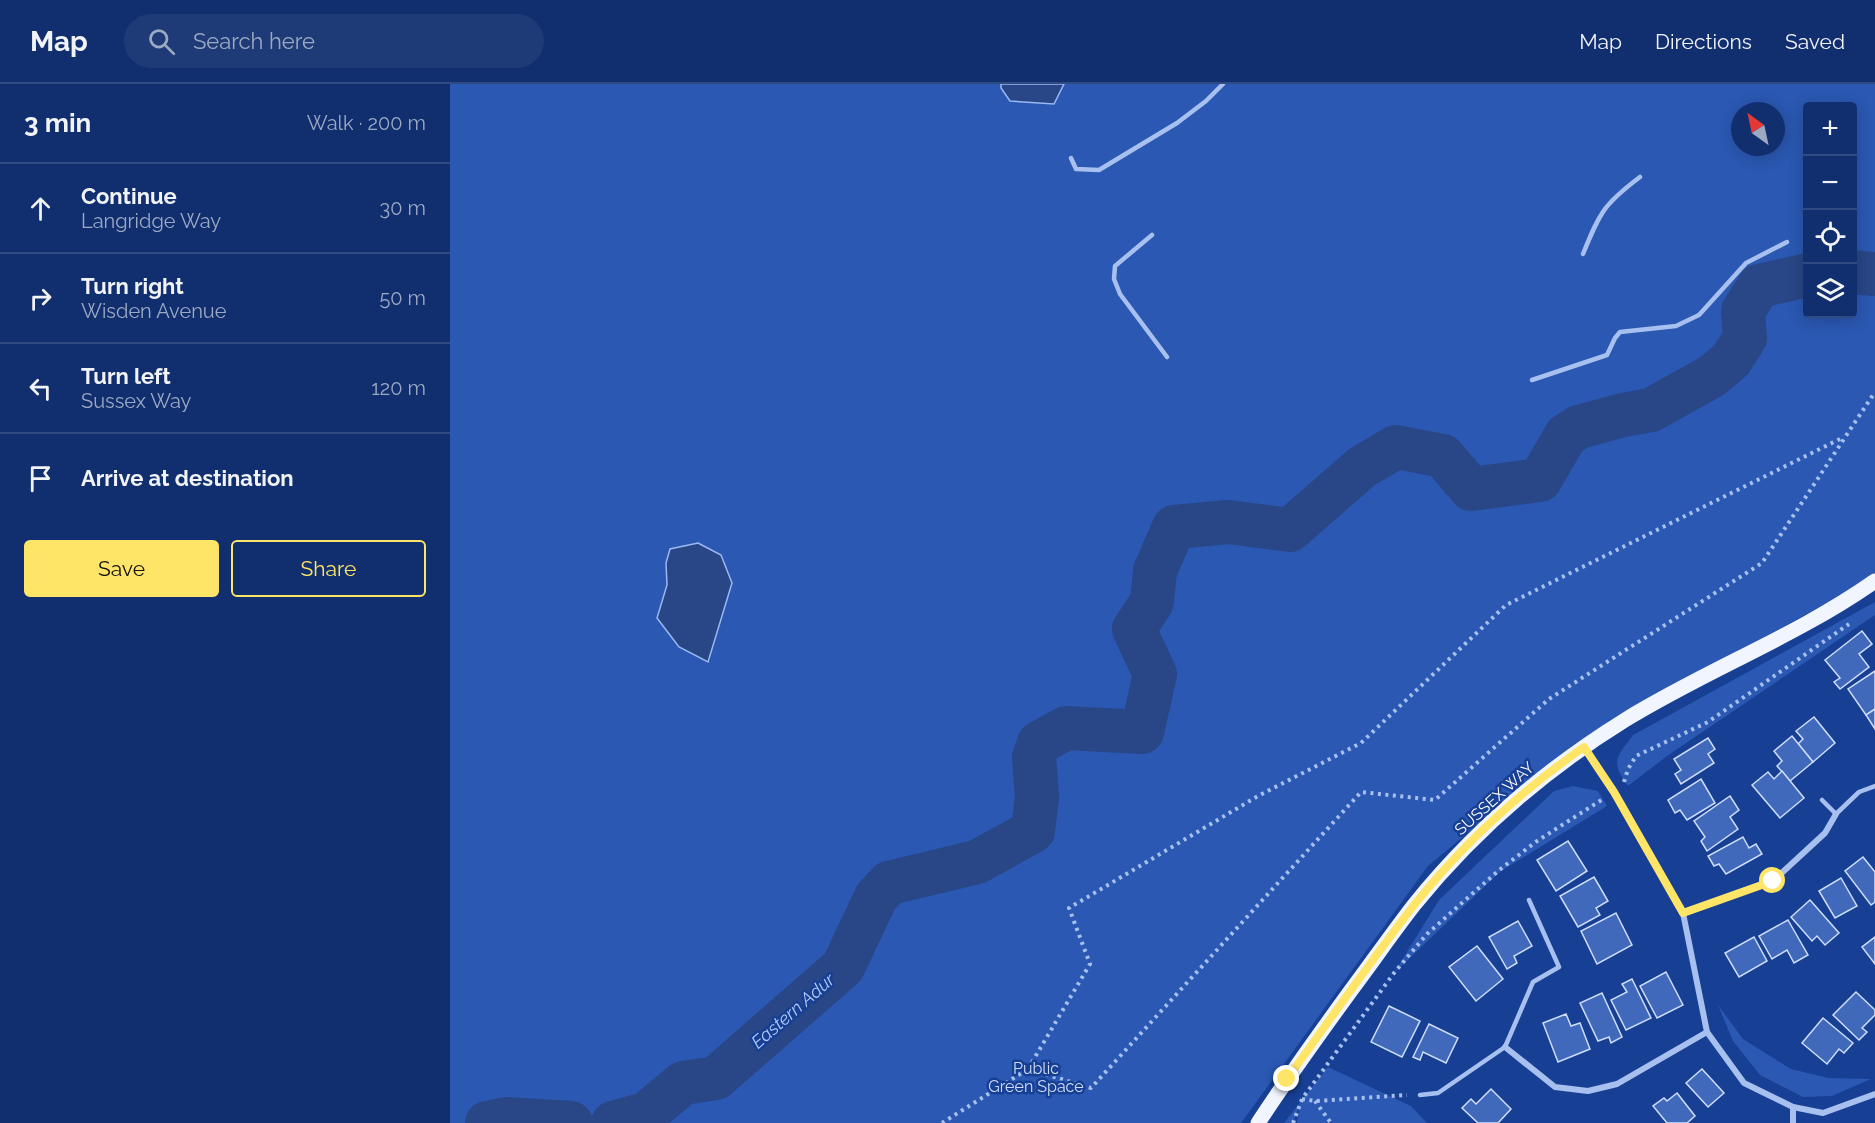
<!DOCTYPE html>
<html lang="en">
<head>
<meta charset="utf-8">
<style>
  body { margin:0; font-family:Raleway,sans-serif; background:#1e3b77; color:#f1f3f6 }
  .controls { position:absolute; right:18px; top:18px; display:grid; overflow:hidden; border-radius:6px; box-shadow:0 3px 15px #0003 }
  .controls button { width:54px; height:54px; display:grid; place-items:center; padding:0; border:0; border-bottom:2px solid #304a82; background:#112f6f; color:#f1f3f6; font:30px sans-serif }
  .compass { position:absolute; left:1281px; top:18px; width:54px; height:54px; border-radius:50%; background:#112f6f; box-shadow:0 3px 15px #0003; rotate:327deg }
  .stop { position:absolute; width:18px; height:18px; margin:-14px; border:4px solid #ffe567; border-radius:50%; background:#fff }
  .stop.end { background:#ffe567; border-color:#fff; box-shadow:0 2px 6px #0008 }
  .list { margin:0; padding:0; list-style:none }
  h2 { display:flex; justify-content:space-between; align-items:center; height:78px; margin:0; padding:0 24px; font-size:26px }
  h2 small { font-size:20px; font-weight:400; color:#9ca9c3 }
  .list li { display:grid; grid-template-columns:39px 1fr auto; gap:18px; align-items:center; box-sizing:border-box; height:90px; padding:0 24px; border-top:2px solid #304a82 }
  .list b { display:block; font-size:22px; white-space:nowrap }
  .list p { margin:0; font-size:20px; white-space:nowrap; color:#9ca9c3 }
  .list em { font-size:20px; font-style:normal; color:#9ca9c3 }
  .actions { display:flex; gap:12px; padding:18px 24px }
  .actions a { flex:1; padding:14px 0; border:2px solid #ffe567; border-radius:6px; text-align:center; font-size:21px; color:#ffe567 }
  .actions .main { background:#ffe567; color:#111 }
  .icon { flex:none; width:33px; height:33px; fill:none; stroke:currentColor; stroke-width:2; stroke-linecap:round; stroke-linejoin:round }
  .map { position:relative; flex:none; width:1425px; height:1039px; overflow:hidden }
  header { display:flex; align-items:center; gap:36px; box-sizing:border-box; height:84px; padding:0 30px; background:#112f6f; border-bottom:2px solid #304a82 }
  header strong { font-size:28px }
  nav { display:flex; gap:33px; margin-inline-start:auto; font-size:21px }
  .search { width:420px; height:54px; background:#1e3b77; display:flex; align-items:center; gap:15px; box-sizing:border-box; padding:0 21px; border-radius:33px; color:#9ca9c3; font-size:22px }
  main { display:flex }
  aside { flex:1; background:#112f6f }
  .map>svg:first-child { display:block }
  .green { fill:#2a58b2; fill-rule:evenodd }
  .water { fill:#294686; stroke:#9ab9f3; stroke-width:1.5 }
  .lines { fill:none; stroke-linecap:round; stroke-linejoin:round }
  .river { stroke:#294686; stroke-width:44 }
  .building { fill:#4069bb; stroke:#ceddfb; stroke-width:1.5 }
  .path { stroke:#a7c0f0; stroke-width:4; stroke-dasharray:3 4.5; stroke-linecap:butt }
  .lane { stroke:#a7c0f0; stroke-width:4.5 }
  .street { stroke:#a7c0f0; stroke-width:6 }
  .primary { stroke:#f1f5ff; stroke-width:15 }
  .route { stroke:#ffe567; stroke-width:8 }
  .labels { text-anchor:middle; stroke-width:5; stroke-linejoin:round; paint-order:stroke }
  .street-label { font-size:16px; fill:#fff; stroke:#173f94 }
  .park-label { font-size:16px; fill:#ceddfb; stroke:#173f94 }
  .water-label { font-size:18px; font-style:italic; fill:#b3caf7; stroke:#173f94 }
</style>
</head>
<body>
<header>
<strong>Map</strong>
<div class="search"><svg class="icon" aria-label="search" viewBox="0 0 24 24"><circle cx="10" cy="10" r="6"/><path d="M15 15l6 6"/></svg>Search here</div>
<nav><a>Map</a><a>Directions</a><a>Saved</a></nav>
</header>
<main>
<aside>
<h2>3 min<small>Walk · 200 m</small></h2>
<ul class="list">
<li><svg class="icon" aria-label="ahead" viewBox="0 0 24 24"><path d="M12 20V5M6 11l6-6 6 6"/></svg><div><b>Continue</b><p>Langridge Way</p></div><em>30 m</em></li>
<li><svg class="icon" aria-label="right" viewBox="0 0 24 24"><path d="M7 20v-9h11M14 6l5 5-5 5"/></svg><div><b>Turn right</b><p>Wisden Avenue</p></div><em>50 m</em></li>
<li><svg class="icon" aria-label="left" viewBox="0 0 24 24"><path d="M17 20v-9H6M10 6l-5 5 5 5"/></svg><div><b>Turn left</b><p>Sussex Way</p></div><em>120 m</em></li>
<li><svg class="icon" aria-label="arrive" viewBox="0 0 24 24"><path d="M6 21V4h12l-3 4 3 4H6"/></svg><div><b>Arrive at destination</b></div></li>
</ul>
<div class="actions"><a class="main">Save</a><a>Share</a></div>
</aside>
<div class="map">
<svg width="1425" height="1039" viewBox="0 0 1425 1039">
  <rect width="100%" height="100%" fill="#173f94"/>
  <g class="green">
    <path d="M0 0H1425V490L1413 499 1311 555 1108 674 978 782 791 1039H0ZM1358 22H1402V230H1358ZM1290 27H1326V63H1290Z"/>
    <path d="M1425 518V531L1217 672 1178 702C1160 677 1166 674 1183 651Z"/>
    <polygon points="1123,702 1148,707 1157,722 1051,787 944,889 989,816 1104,707"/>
    <polygon points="1268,921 1293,955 1341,985 1378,994 1421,995 1382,1012 1353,1013 1310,991 1283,957"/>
    <polygon points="878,983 961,1022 977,1039 847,1039 850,1021 843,1039 834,1039"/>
  </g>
  <g class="water">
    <polygon points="551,0 614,0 604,20 560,17 551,4"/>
    <polygon points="248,459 271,471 282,499 258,578 229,563 207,534 217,501 216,479 220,465"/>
  </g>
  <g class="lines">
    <g class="river">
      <polyline points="1402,188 1425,190"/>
      <polyline points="37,1039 56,1035 121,1039"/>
      <polyline points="163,1039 196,1030 233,999 266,994 393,883 426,813 439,799 527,778 583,747 587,713 584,673 589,659 616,644 692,648 705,590 684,545 702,518 705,487 724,443 778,438 840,446 912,383 946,363 993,372 1021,405 1090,396 1116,351 1129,343 1173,331 1201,326 1262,292 1281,276 1295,254 1293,227 1309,202 1358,191"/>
    </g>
  </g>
  <g class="building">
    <polygon points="1412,547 1422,560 1409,570 1419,583 1390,605 1384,598 1390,594 1375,576"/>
    <polygon points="1425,587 1425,625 1416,631 1398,605"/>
    <polygon points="1425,625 1425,645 1416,631"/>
    <polygon points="1364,633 1385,659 1363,678 1348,660 1353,655 1346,647"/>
    <polygon points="1342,652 1363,678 1340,697 1327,682 1332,677 1324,667"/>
    <polygon points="1258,654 1265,665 1258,670 1264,679 1231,700 1225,690 1231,686 1224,675"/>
    <polygon points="1332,687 1354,714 1330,734 1302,701 1318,688 1324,695"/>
    <polygon points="1251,695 1265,719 1237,736 1230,726 1225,729 1218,716"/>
    <polygon points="1280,712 1289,726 1280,733 1288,745 1257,767 1251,757 1255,753 1244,737"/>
    <polygon points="1293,753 1299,764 1306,760 1312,770 1276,790 1269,780 1264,782 1258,772"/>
    <polygon points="1118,757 1137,787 1106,807 1087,776"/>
    <polygon points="1413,773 1425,788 1425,818 1421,821 1395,787"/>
    <polygon points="1144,793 1158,817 1146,824 1150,831 1128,843 1110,812"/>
    <polygon points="1391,794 1407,822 1385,834 1369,807"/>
    <polygon points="1360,816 1389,849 1375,861 1367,852 1362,857 1341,833"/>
    <polygon points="1166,829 1182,861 1147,880 1131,847"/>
    <polygon points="1338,836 1358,871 1344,879 1337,866 1322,875 1309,852"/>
    <polygon points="1068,837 1082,862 1064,872 1067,879 1057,885 1039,853"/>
    <polygon points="1304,853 1317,877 1289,893 1275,869"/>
    <polygon points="1425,853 1425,880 1412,863"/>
    <polygon points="1027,862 1053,895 1026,917 999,883"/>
    <polygon points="1216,888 1233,921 1207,934 1190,902"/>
    <polygon points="1182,895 1201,934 1176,946 1161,916 1177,908 1172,900"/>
    <polygon points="1406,908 1425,926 1425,931 1412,944 1417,948 1409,956 1383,931"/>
    <polygon points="1152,909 1172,953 1161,959 1159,953 1148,957 1130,919"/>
    <polygon points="939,922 970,937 952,973 921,958"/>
    <polygon points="1116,930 1121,942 1130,939 1140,965 1108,978 1093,939"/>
    <polygon points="1373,934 1403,959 1394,969 1389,965 1377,980 1352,959"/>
    <polygon points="979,940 1008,954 996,979 973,968 970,976 963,973"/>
    <polygon points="1252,985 1274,1009 1258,1023 1236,999"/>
    <polygon points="1041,1005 1061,1025 1048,1039 1028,1039 1012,1024 1021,1015 1026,1020"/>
    <polygon points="1227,1009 1245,1032 1237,1039 1217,1039 1203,1022 1214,1014 1217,1017"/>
  </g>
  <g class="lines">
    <g class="path">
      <polyline points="1174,698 1178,685 1186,672 1258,638 1399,540"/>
      <polyline points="578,985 640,880 619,824 808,712 911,659 1056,521 1394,353"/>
      <polyline points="852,1015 865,1017 957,1011"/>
      <polyline points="865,1017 881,1039"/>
      <polyline points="492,1039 578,985 641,1004 911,708 985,716 1099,615 1312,479 1425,308"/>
      <polyline points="843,1039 852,1015 944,889 977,850 1048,787 1087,757 1153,715"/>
    </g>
    <g class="lane">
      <polyline points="621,74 626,85 649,86 727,39 756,17 773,0"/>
      <polyline points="702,151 665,182 664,195 670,210 717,273"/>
      <path d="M1133 170C1150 128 1154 120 1190 93"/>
      <polyline points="1082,296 1157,271 1165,254 1170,248 1226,242 1249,231 1296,179 1337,158"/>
      <polyline points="1372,716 1386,730 1409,708 1425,702"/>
      <polyline points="970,1011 988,1009 1055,963 1083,898 1109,883 1079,816"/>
    </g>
    <g class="street">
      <polyline points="1134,663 1164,708 1233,829 1257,948 1294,999 1343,1023 1373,1029 1425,1010"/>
      <polyline points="1233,829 1323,797 1375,749 1386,730"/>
      <polyline points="1055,963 1105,1003 1138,1007 1167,1000 1257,948"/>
      <polyline points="1343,1023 1343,1039"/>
    </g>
    <path class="primary" d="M808 1039C838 993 870 949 902 905 923 877 943 848 964 821 1023 748 1096 685 1175 636 1256 586 1347 552 1425 497"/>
  </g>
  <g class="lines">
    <path class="route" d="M837 995C879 937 920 878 964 821 1012 761 1071 707 1134 663L1164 708 1233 829 1323 797"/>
  </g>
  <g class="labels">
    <g class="street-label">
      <text transform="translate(1044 714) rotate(-42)" y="6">SUSSEX WAY</text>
    </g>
    <g class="park-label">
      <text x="586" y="990">Public<tspan x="586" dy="18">Green Space</tspan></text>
    </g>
    <g class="water-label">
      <text transform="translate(343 927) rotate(-41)" y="6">Eastern Adur</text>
    </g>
  </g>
</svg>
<div class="controls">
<button>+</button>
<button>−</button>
<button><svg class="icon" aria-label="locate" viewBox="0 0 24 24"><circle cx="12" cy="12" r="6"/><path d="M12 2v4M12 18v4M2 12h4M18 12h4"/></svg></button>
<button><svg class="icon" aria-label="layers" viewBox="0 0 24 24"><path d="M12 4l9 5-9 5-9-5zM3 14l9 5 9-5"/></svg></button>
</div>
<svg class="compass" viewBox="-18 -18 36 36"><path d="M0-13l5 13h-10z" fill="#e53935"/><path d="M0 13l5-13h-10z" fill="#9ca9c3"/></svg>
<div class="stop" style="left:1323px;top:797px"></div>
<div class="stop end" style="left:837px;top:995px"></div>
</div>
</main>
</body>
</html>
